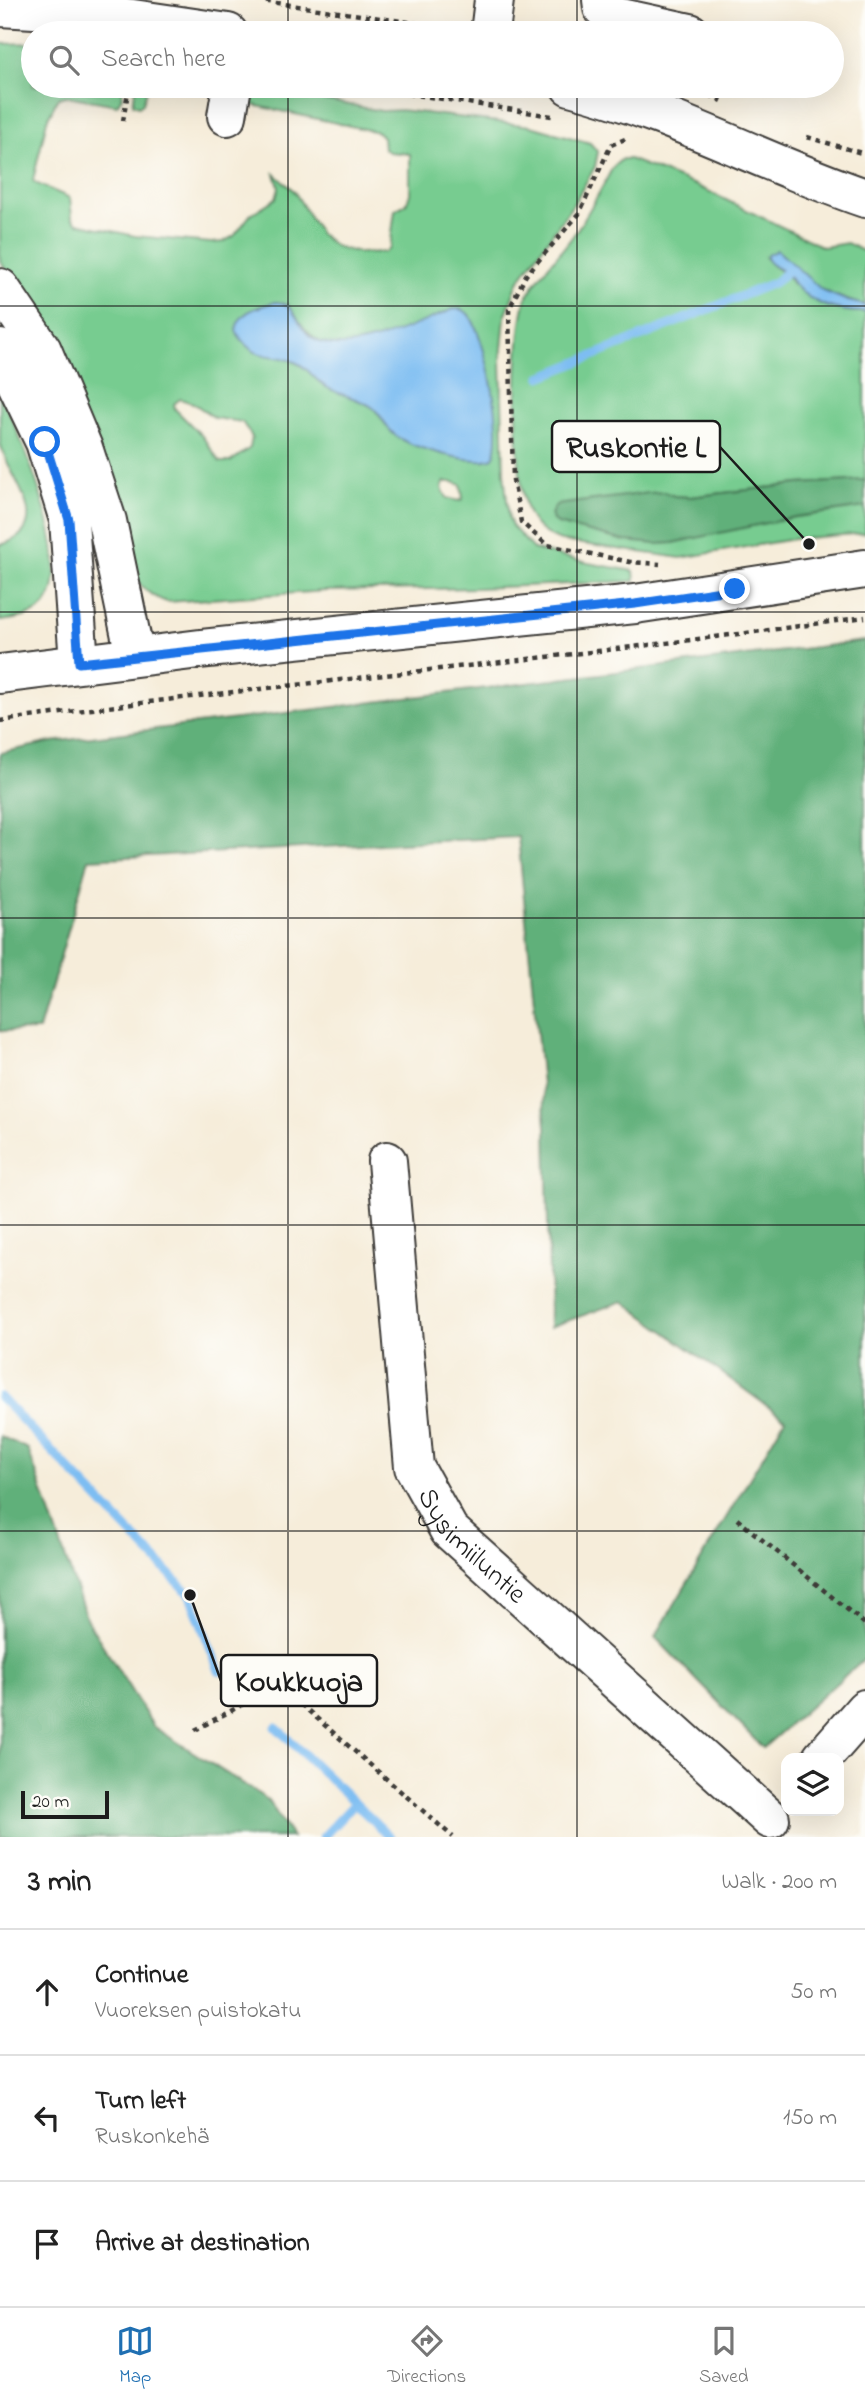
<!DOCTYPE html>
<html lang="en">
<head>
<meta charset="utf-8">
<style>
  body { margin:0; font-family:"Indie Flower",sans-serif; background:#f6f6f6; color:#222 }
  .controls { position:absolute; right:21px; bottom:21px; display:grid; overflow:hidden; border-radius:14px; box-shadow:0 7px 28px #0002 }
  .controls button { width:63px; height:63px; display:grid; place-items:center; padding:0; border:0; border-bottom:2px solid #e0e0e0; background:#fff; color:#222; font:35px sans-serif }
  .scale { position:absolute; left:21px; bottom:18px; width:88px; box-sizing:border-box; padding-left:7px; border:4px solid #1c1c1c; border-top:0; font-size:19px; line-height:24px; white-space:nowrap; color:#1c1c1c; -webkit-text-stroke:5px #fdfcf7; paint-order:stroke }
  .stop { position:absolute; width:21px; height:21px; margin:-16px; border:5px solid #1a73e8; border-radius:50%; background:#fff }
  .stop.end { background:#1a73e8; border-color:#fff; box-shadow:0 2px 7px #0008 }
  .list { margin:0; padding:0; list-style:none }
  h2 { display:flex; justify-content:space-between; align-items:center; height:91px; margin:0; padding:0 28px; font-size:30px }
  h2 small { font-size:23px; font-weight:400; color:#767676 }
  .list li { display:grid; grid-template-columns:46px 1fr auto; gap:21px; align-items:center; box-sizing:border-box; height:126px; padding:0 28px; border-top:2px solid #e0e0e0 }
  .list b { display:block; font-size:26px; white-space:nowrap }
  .list p { margin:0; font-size:23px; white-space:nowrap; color:#767676 }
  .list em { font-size:23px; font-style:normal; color:#767676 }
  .icon { flex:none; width:38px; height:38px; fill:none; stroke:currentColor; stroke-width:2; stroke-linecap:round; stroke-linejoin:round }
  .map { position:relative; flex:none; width:865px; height:1837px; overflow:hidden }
  .search { position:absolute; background:#fff; box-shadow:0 7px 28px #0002; left:21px; right:21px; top:21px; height:77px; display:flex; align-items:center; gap:18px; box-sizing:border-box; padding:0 24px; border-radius:38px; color:#767676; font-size:26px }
  .sheet { height:469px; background:#fff }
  nav { display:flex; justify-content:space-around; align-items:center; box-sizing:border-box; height:98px; border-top:2px solid #e0e0e0; background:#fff; font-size:19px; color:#767676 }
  nav a { display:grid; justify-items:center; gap:4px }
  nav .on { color:#1f6fb2 }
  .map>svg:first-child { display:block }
  .green { fill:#77cc90; stroke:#4a7456; stroke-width:2; fill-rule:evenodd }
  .forest { fill:#61b07a; stroke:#3e664b; stroke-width:2 }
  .water { fill:#7dbdf2; stroke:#4c6c87; stroke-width:2 }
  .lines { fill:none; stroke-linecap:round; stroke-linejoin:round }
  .stream { stroke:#7dbdf2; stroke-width:9 }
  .minor-casing { stroke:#3d3b38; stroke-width:42 }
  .major-casing { stroke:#3d3b38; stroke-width:42 }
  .path { stroke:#3d3b38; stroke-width:4.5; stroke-dasharray:5 5; stroke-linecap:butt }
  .minor { stroke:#fff; stroke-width:38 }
  .major { stroke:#fff; stroke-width:38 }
  .route { stroke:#1a73e8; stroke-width:9 }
  .grid { fill:none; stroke:#1c1c1c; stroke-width:2; stroke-opacity:0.55 }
  .labels { text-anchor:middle; stroke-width:5; stroke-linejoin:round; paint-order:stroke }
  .street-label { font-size:28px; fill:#1c1c1c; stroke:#fdfcf7 }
  .leader { fill:none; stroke:#1c1c1c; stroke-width:2.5 }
  .callout-dot { fill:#1c1c1c; stroke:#fdfcf7; stroke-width:2.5 }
  .callout { fill:#fdfcf7; stroke:#1c1c1c; stroke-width:2.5 }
  .callout-label { font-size:30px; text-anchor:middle; font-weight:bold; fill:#1c1c1c }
</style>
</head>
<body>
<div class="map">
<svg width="865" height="1837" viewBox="0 0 865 1837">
  <rect width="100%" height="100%" fill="#fdfcf7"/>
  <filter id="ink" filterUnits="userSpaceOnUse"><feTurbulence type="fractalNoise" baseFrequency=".0143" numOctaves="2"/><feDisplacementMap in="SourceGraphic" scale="14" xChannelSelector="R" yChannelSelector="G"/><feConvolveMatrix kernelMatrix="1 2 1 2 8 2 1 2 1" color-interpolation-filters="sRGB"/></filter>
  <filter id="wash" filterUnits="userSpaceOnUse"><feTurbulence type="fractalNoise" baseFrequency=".00686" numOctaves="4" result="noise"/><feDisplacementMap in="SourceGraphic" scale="28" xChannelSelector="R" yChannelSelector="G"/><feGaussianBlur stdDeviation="1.57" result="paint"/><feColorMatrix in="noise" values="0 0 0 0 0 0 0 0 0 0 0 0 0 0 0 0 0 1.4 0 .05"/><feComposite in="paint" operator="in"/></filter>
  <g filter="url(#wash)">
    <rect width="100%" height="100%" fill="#f6edda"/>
    <g class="green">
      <path d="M33 43V86H123L122 97 117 105 66 96 58 98 47 120 33 180 35 183 70 198 72 218 77 223 135 236 211 243 223 242 234 236 251 214 276 198 279 187 275 174 294 191 320 234 337 247 360 253 385 252 390 248 395 210 406 204 410 194V154L389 152 384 149 383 137 378 132 248 104 247 86H288L303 96 382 111 401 110 531 126 590 143 598 152 595 167 574 203 518 282 505 317 501 360 504 473 509 518 512 526 533 549 588 563 634 571 635 581 478 588 326 591 167 602C152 597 142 589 134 576L17 286 0 261V44ZM288 305C316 347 323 353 373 340L485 461 389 429 373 407 318 381 307 369 291 360ZM180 399 193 403 215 418 242 422 252 437 250 448 230 462H220L202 436 175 409 174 404ZM444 482H453L461 485 463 499 459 501 447 498 442 488Z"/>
      <polygon points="136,86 148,86 143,103 139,106 133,104"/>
      <path d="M622 159H629L693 184 823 247 847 243 865 252V305C829 297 798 276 766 258 773 270 787 271 793 284L846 311 865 312V480L798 484 690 497 674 496 664 492 553 520 558 524C597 534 633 545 673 543L756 523 865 507V533L794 539 681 558 561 541C547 536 536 529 529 515 513 484 513 329 527 297 538 274 558 257 572 237 588 215 600 191 613 167Z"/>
      <path d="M0 394C20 434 78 568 45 605 34 617 15 619 0 621V545C60 528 7 477 0 442 0 428 0 409 0 394Z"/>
    </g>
    <g class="forest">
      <polygon points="865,480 865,507 795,517 673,543 656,544 625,541 558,524 553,520 551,514 556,505 648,493 664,492 674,496 690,497 798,484"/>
      <polygon points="865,641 865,1658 763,1748 655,1637 785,1419 623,1301 550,1327 546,1126 518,837 89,859 39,1030 0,1031 0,753 51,742"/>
      <polygon points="0,1436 28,1449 87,1620 154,1727 268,1800 292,1837 0,1837"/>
    </g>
    <g class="water">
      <path d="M777 250 823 291 848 301 865 305V312C839 312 813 306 795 285 792 282 791 278 789 276 782 269 773 268 767 260V255Z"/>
      <path d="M275 302C294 302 296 321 307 333 337 366 420 322 454 309 461 309 464 309 469 315 485 335 506 435 493 458 475 466 412 448 396 436 385 428 382 414 372 407 359 398 342 396 328 388 316 382 310 370 299 364 274 349 256 367 236 331 238 311 259 307 275 302Z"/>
    </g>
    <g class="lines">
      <g class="stream">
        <polyline points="541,377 771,284 777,281 789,269"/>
        <polyline points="0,1397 190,1595 219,1671"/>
        <polyline points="276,1727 390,1837"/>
        <polyline points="323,1837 355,1803"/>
      </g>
    </g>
  </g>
  <g filter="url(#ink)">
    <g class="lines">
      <defs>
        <g id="minor">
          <polyline points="602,0 603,8 612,16 690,33"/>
          <polyline points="0,7 85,12 228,33"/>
          <polyline points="490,33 494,0"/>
          <path d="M570 86C672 112 766 164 865 198"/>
          <polyline points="227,116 232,86"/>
          <path id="s1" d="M387 1161 414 1467 449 1530 770 1819"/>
          <polyline points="822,1758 865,1709"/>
        </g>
        <g id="major">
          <polyline points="0,288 42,350 83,448 107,521 135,656"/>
          <polyline points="0,349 45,442 69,520 79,663"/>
          <polyline points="0,674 200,649 635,604 865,569"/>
        </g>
      </defs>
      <use href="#minor" class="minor-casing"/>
      <use href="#major" class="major-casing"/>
      <g class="path">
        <polyline points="256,0 456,29"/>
        <polyline points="359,86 552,116"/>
        <polyline points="691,86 722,101"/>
        <polyline points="123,121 129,86"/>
        <polyline points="807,137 865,154"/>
        <polyline points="625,139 611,145 579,214 526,275 509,309 513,480 521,522 547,545 630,562 660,564"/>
        <path d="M0 721C288 682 577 658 865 617"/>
        <polyline points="737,1519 865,1624"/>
        <polyline points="195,1730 270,1690 289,1694 453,1837"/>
      </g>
      <use href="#minor" class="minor"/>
      <use href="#major" class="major"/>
    </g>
  </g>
  <g class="lines" filter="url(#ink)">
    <polyline class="route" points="45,442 69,520 79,663 635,604 735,589"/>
  </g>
  <path class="grid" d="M288 0V33M577 0V33M288 86V1837M577 86V1837M0 306H865M0 612H865M0 918H865M0 1225H865M0 1531H865"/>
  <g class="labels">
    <g class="street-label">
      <text dy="10" stroke="none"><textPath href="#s1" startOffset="406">Sysimiiluntie</textPath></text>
    </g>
  </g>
  <path class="leader" d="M809 544L720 447M190 1595L221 1681"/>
  <g class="callout-dot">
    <circle cx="809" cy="544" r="7"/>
    <circle cx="190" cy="1595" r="7"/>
  </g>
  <g class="callout">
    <rect x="552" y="421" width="168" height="51" rx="7"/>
    <rect x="221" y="1655" width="156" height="51" rx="7"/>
  </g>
  <g class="callout-label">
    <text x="636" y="457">Ruskontie L</text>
    <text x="299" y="1691">Koukkuoja</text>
  </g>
</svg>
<div class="controls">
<button><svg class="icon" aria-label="layers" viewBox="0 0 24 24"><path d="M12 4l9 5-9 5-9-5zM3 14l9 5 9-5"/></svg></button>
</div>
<div class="scale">20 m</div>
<div class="stop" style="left:45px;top:442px"></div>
<div class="stop end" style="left:735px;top:589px"></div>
<div class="search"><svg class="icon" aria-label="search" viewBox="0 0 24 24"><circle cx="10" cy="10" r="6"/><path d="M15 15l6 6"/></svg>Search here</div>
</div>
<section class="sheet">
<h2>3 min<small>Walk · 200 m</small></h2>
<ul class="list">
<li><svg class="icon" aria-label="ahead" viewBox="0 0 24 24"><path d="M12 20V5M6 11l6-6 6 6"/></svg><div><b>Continue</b><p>Vuoreksen puistokatu</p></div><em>50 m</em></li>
<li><svg class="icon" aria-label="left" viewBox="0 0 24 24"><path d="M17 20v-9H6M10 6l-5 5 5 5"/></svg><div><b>Turn left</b><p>Ruskonkehä</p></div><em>150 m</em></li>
<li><svg class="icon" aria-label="arrive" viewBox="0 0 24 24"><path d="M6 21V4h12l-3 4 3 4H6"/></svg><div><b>Arrive at destination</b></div></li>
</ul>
</section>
<nav>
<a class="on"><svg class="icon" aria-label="map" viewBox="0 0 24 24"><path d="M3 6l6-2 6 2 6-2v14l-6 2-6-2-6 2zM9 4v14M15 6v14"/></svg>Map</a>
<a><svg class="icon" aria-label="directions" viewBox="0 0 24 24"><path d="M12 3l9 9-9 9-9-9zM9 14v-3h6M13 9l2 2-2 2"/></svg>Directions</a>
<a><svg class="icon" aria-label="saved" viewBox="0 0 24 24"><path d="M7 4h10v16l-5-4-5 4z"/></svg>Saved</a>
</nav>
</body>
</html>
